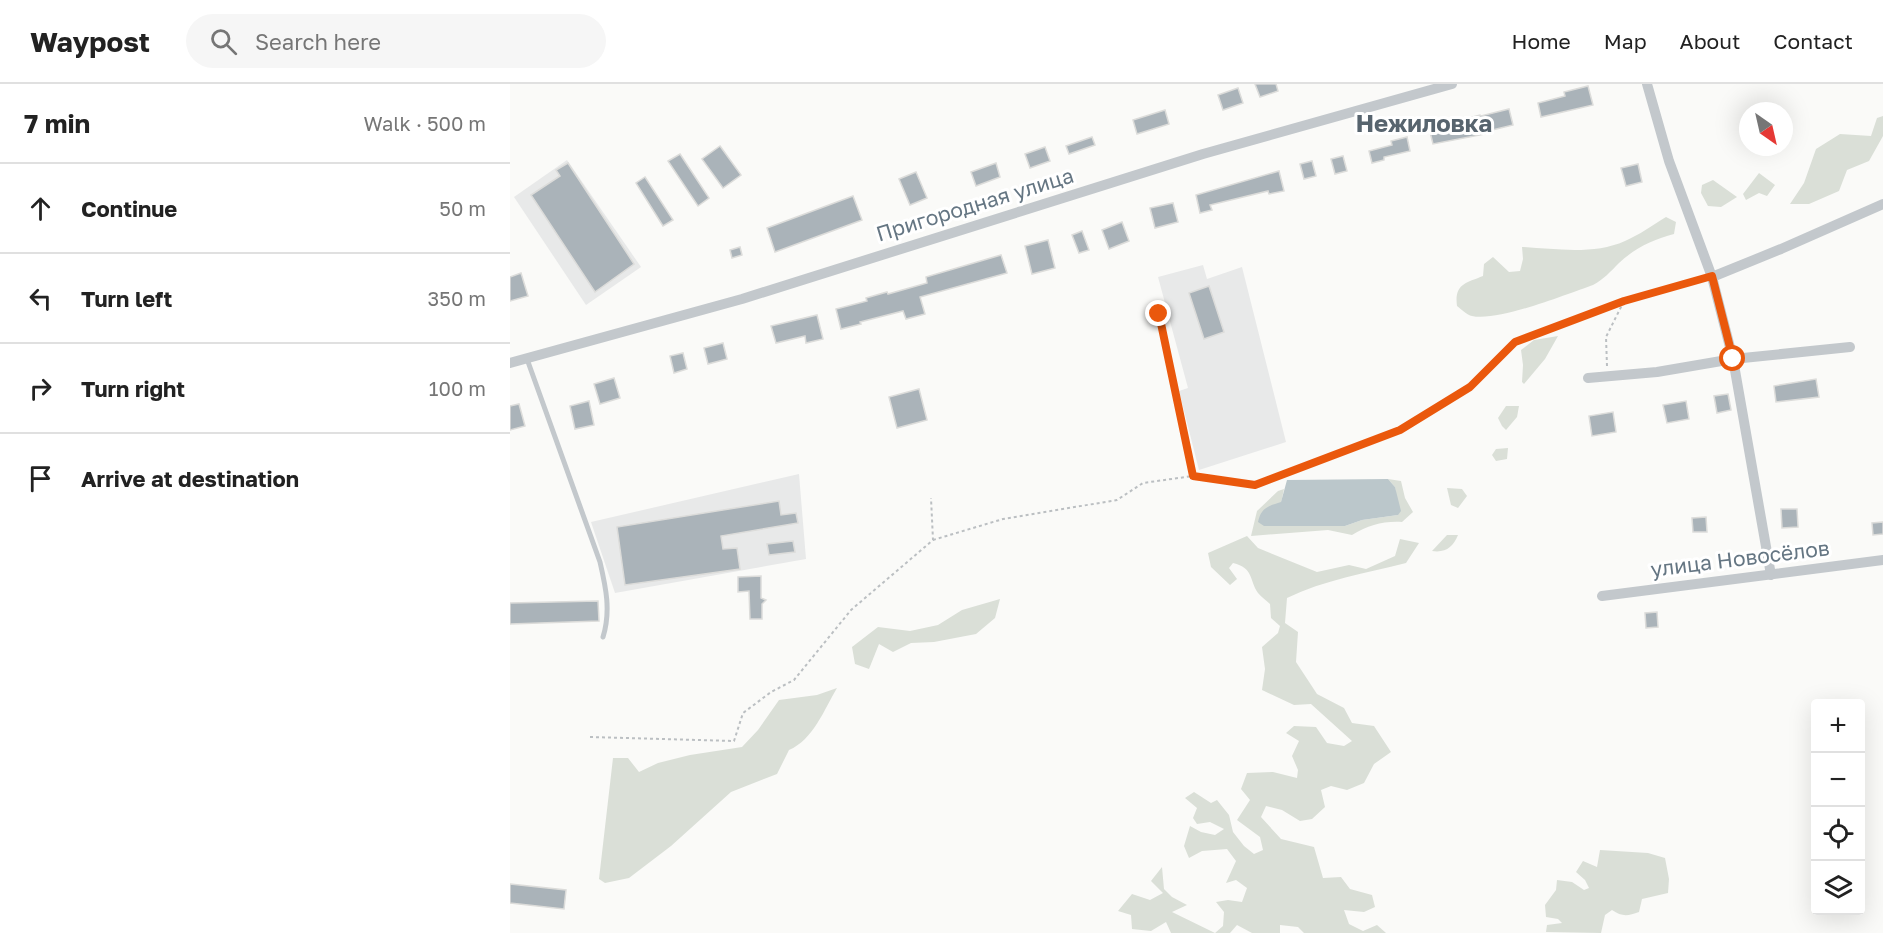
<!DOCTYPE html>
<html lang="en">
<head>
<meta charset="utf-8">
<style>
  body { margin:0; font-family:"Golos Text",sans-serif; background:#f6f6f6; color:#222 }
  .controls { position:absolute; right:18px; bottom:18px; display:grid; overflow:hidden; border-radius:6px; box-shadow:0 6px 24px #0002 }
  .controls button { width:54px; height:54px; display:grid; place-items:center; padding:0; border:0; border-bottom:2px solid #e0e0e0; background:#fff; color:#222; font:30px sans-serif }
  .compass { position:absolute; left:1229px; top:18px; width:54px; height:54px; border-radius:50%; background:#fff; box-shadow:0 6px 24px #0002; rotate:146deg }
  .stop { position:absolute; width:18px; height:18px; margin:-14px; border:4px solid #ea580c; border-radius:50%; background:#fff }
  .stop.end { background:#ea580c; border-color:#fff; box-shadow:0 2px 6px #0008 }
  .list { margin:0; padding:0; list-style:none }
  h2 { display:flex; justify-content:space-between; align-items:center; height:78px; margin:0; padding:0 24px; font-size:26px }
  h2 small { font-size:20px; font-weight:400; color:#767676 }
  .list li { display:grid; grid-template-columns:39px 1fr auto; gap:18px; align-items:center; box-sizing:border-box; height:90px; padding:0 24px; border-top:2px solid #e0e0e0 }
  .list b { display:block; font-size:22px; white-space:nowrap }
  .list em { font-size:20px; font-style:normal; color:#767676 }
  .icon { flex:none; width:33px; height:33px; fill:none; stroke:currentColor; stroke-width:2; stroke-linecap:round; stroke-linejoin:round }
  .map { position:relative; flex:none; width:1373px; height:849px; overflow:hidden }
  header { display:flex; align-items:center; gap:36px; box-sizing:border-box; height:84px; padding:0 30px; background:#fff; border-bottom:2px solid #e0e0e0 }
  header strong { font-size:28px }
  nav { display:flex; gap:33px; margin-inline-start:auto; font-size:21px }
  .search { width:420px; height:54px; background:#f6f6f6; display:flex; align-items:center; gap:15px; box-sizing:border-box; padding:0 21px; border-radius:33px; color:#767676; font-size:22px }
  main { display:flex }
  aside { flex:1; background:#fff }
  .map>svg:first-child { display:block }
  .built { fill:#e8e9e9 }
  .green { fill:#dadfd7 }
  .water { fill:#bbc7cb }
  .building { fill:#aab3b9; stroke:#dcdcda; stroke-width:1.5 }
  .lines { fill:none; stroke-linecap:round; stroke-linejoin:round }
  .path { stroke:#bbbfc2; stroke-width:2; stroke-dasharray:3 3; stroke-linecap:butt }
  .service { stroke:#c3c8cc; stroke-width:5 }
  .minor { stroke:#c3c8cc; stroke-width:10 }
  .route { stroke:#ea580c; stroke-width:8 }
  .labels { text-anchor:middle; stroke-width:6; stroke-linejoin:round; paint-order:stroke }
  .street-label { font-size:21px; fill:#657683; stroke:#fff }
  .quarter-label { font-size:24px; font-weight:bold; fill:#57646e; stroke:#fff }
</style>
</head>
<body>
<header>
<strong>Waypost</strong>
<div class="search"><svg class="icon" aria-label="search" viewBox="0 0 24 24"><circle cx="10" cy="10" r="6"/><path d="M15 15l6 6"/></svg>Search here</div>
<nav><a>Home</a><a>Map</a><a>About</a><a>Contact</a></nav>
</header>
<main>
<aside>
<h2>7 min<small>Walk · 500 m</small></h2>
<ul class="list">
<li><svg class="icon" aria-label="ahead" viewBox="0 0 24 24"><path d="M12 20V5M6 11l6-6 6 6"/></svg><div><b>Continue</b></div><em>50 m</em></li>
<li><svg class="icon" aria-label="left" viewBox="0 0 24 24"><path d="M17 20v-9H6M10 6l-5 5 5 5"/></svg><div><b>Turn left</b></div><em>350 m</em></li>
<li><svg class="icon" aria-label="right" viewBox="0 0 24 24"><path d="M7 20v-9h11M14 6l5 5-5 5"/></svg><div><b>Turn right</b></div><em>100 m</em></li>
<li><svg class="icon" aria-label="arrive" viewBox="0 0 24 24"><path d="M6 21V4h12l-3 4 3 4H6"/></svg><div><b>Arrive at destination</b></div></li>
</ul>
</aside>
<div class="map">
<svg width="1373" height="849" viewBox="0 0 1373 849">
  <rect width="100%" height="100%" fill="#fafaf8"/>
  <g class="built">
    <polygon points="57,76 131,183 76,221 4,113"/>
    <polygon points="693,181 697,195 732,183 776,358 689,386 669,307 678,304 648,193"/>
    <polygon points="289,390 296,475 105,509 81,438"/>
  </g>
  <g class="green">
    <polygon points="1373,32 1373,52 1359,77 1337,86 1329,107 1299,120 1280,120 1294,99 1306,65 1330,50 1361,52 1367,34"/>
    <polygon points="1249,89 1265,101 1257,112 1249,109 1236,116 1233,110"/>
    <polygon points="1203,96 1227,113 1211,123 1198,122 1191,109 1192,101"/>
    <path d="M1156 133 1166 138 1164 150C1144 155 1125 164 1109 179 1100 188 1094 195 1083 201 1057 210 988 238 962 232 957 231 951 225 947 222 944 200 956 199 973 192L974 180 983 173 999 188 1010 187 1013 175 1012 163C1046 165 1084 171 1115 157 1129 151 1143 141 1156 133Z"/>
    <polygon points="1048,252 1035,275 1014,300 1012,298 1013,281 1011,266 1024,256"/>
    <polygon points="996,322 1009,322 1007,333 996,346 992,342 988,334"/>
    <polygon points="998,364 997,375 986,377 982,371 986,365"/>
    <path d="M878 395 891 397 895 414 903 428 892 438C873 437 859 441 842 451L818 446 741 452 747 427 768 407 774 405 771 419 754 442H835L852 436 888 431 885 403Z"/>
    <polygon points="937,404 952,405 957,412 948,424 941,421"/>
    <path d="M937 451H948C943 463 936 469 922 467Z"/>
    <path d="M737 452 748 464 807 488 839 481 856 485 885 472 890 455 909 459 896 479C856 489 814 496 777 514L775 539 788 548 786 578 807 610 834 624 842 639 864 642 881 668 864 680 854 699 837 706 821 702 811 706 815 723 802 735 790 737 772 726 756 722 751 733 771 755 804 763 813 794 831 793 840 805 862 811 865 823 854 828 834 826 839 840 853 847 867 841 876 849H794L788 843 770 841V849H742L727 841 720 849H661L656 838 641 847 622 845 621 831 608 827 622 810 640 816 653 809 641 797 652 783 654 805 662 813 677 821 662 828 705 849 713 842 714 828 706 818 718 816 732 818 737 804 726 796 716 799 726 777 717 765 692 767 679 774 674 762 680 742 691 748 705 751 714 745 700 738 687 740 683 734 687 724 675 714 684 708 701 719 707 716 719 731 723 748 734 762 744 770 753 766 750 753 727 736 740 716 731 705 737 689 763 688 787 694 788 686 782 672 789 657 776 649 784 642 806 643 817 659 834 662 842 657 801 620 784 621 752 606 755 585 752 563 768 549 770 542 761 534 760 520C756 516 751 513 748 509 739 496 744 484 723 479L719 484 727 495 720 501 701 483 698 469Z"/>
    <polygon points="490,515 485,534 466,550 424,558 401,559 383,568 369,560 359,585 345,580 342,563 368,543 400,547 428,541 452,526"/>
    <path d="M327 604C314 626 303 656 279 666L267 690 221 708 161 762 119 794 95 799 89 795 103 674H118L129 688 148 679 180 671 232 663 248 646 269 616 307 611Z"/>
    <path d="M1090 766 1138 769 1155 774 1159 795 1158 809 1132 815 1129 828C1118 832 1112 833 1102 826L1095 831 1091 849 1036 848 1037 841 1052 839 1048 835 1036 833 1035 821 1046 806 1047 796 1062 798 1074 806 1079 804 1075 796 1066 788 1073 777 1087 783Z"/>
  </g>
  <path class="water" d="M878 395 885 403 891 427 888 431 852 436 835 442H754L748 438C751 424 758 422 771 418L777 396Z"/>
  <g class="building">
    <polygon points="745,0 766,0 768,7 750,13"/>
    <polygon points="1078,2 1083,21 1031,33 1028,19 1055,12 1054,8"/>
    <polygon points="728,4 733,19 713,26 708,11"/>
    <polygon points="999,25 1003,41 974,48 975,50 923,60 919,44 970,31 971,32"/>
    <polygon points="655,26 659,40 627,50 623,36"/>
    <polygon points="582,53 585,61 559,70 556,62"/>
    <polygon points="897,53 900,67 874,73 874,76 862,79 859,67 882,61 881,57"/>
    <polygon points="210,62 231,91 213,104 192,75"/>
    <polygon points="535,63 540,77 520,84 515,70"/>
    <polygon points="170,70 199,114 188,122 158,77"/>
    <polygon points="833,72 837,87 825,90 821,75"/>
    <polygon points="802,77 806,92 794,95 790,80"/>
    <polygon points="58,79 124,180 85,208 21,111 50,92 46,86"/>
    <polygon points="486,79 490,93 466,102 461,88"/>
    <polygon points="1128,80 1132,98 1116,102 1111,84"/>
    <polygon points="769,87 774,107 759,110 758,107 700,121 702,126 690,129 686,111"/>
    <polygon points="406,88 417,114 400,121 389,95"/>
    <polygon points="135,93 163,136 153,142 126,99"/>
    <polygon points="343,112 352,136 265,168 257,144"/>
    <polygon points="663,119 668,138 645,144 640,124"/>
    <polygon points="612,138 619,157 599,165 592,146"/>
    <polygon points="572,147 579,166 569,169 562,151"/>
    <polygon points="538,156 545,184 522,190 515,162"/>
    <polygon points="230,163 232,171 222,174 220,166"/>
    <polygon points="491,171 497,189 410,213 415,230 396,235 393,227 350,238 351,240 331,245 326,225 357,217 356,214 377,208 378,210 417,199 416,193"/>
    <polygon points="11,189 18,212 0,217 0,193"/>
    <polygon points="699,202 714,248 694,255 679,209"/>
    <polygon points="307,231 313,255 296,259 295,252 266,259 261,242"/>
    <polygon points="213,259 217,275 198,280 194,264"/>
    <polygon points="173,269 177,285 164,289 160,272"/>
    <polygon points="104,294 110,314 90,320 84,300"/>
    <polygon points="1306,295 1309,313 1266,318 1264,302"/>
    <polygon points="409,305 417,336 387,344 379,313"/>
    <polygon points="1218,310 1221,326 1207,329 1204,312"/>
    <polygon points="79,317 84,341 65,345 60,322"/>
    <polygon points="1176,317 1179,335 1157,339 1153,321"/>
    <polygon points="9,320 15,342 0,346 0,322"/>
    <polygon points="1103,328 1106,348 1082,352 1079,332"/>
    <polygon points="269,417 271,431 286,429 288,439 211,452 213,465 227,464 230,485 115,501 107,443"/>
    <polygon points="1271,425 1287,425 1288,443 1272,444"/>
    <polygon points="1196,433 1197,448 1183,448 1182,434"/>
    <polygon points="1373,438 1373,450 1363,451 1362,439"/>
    <polygon points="283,457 285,468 259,471 257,460"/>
    <polygon points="251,492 251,514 256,516 252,520 252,535 240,535 239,507 228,508 228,493"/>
    <polygon points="88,517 89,537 0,540 0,519"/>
    <polygon points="1147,528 1148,543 1136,544 1135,529"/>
    <polygon points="0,800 56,806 54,825 0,819"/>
  </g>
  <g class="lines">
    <g class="path">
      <polyline points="649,230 683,392"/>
      <polyline points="1097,282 1096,253 1114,217"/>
      <polyline points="423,456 493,435 607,416 633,399 683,392 745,401 890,346 960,303 1005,258 1114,217 1192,195"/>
      <polyline points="80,653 224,657 233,629 261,608 284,596 341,526 423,456 421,414"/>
    </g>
    <path class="service" d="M17 275 90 478C96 504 101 527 93 553"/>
    <g class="minor">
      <polyline points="1137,0 1159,77 1202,193 1223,275 1261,491"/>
      <polyline points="1202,193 1271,165 1373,120"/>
      <polyline points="0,279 232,215 693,70 942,0"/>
      <polyline points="1078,294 1147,288 1223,275 1340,263"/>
      <polyline points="1092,512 1373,476"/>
    </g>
  </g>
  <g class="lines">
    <polyline class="route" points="649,230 683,392 745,401 890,346 960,303 1005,258 1114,217 1202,192 1223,275"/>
  </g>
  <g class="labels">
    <g class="street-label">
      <text transform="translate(465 121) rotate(-17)" y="7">Пригородная улица</text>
      <text transform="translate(1230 475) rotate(-7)" y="7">улица Новосёлов</text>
    </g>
    <g class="quarter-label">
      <text x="914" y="48">Нежиловка</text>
    </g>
  </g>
</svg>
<div class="controls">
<button>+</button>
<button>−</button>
<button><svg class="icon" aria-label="locate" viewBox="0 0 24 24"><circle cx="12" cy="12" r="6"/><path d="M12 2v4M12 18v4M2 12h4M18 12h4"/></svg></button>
<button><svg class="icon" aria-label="layers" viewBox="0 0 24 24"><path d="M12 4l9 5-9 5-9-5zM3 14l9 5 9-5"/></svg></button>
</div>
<svg class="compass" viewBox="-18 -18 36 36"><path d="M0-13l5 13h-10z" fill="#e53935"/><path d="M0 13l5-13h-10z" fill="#767676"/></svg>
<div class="stop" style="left:1223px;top:275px"></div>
<div class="stop end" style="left:649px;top:230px"></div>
</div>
</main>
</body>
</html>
